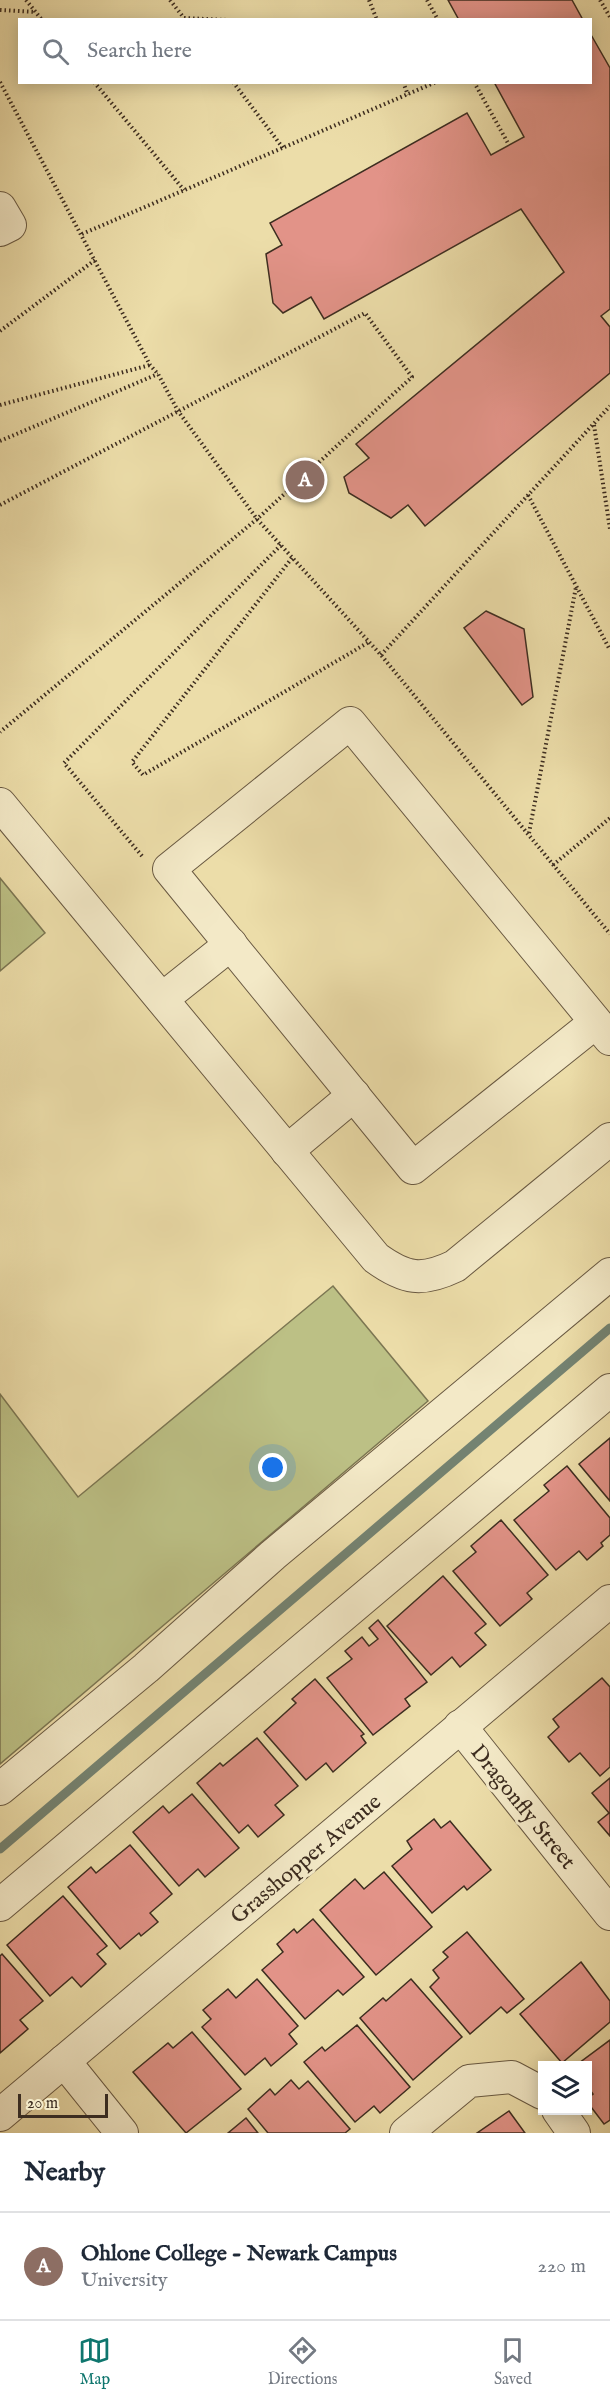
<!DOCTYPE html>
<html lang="en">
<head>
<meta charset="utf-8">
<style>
  body { margin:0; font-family:"IM FELL English",serif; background:#f6f6f7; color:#1f2937 }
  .controls { position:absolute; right:18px; bottom:18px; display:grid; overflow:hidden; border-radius:0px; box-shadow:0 3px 15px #0003 }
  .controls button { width:54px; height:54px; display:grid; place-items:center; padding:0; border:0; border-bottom:2px solid #e0e1e3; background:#fff; color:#1f2937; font:30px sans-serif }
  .scale { position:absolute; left:18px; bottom:15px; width:90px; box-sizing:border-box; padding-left:6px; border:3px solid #3d2d20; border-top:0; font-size:16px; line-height:21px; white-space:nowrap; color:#3d2d20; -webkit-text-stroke:4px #f3e9c7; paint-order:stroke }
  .you { position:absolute; left:273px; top:1468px; width:21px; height:21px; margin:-15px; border:4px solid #fff; border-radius:50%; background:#1a73e8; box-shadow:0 0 0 9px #1a73e833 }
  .badge { display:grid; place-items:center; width:39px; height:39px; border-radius:50%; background:#0f766e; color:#fff; font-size:20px; font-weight:700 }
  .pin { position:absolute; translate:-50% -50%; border:3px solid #fff; box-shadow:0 2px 6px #0006 }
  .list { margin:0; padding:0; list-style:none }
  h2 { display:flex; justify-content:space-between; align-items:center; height:78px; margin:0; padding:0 24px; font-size:26px }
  h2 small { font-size:20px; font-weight:400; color:#747a83 }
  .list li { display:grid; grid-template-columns:39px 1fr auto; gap:18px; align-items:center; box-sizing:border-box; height:108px; padding:0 24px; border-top:2px solid #e0e1e3 }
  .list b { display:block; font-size:22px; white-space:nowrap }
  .list p { margin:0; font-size:20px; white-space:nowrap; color:#747a83 }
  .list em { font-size:20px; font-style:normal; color:#747a83 }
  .icon { flex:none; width:33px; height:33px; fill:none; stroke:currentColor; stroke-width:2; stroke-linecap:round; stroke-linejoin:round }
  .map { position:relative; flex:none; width:610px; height:2133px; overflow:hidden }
  .search { position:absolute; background:#fff; box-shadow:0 3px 15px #0003; left:18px; right:18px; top:18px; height:66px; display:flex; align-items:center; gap:15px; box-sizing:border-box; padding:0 21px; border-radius:0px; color:#747a83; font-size:22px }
  .sheet { height:186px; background:#fff }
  nav { display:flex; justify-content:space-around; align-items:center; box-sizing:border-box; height:84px; border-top:2px solid #e0e1e3; background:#fff; font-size:16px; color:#747a83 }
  nav a { display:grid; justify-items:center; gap:3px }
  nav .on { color:#0f766e }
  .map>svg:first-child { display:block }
  .green { fill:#bcc085; stroke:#7c7652; stroke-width:1.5 }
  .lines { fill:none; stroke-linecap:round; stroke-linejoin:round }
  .stream { stroke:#748372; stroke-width:9 }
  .building { fill:#e29388; stroke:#3d2d20; stroke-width:1.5 }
  .minor-casing { stroke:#695942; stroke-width:34 }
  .path { stroke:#3d2d20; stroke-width:4; stroke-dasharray:1.5 3; stroke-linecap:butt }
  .minor { stroke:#f3e9c7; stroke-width:32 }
  .labels { text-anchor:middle; stroke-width:6; stroke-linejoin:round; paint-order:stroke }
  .street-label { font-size:22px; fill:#3d2d20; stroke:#f3e9c7 }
</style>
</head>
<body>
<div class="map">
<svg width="610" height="2133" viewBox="0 0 610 2133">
  <rect width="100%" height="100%" fill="#ecdda9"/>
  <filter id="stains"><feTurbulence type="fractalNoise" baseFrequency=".00333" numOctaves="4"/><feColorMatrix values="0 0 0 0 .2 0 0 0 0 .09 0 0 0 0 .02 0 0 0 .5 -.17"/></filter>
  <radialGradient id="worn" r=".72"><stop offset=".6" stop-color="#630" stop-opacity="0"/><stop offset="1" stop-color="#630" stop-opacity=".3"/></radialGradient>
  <g class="green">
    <polygon points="0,878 45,933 0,971"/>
    <polygon points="333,1286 428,1401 0,1764 0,1394 78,1497"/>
  </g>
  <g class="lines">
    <polyline class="stream" points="0,1849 610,1328"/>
  </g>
  <g class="building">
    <polygon points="448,0 572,0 583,20 459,20"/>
    <polygon points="590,33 610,68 610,309 601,316 610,327 610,373 425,526 408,505 391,518 349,493 344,477 369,458 356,444 564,272 521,209 324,319 311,297 283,313 273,303 266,254 282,245 270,223 467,113 491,155 524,137 494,82 590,82"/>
    <polygon points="486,611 524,629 533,697 522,705 464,628"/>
    <polygon points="610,1438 610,1501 579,1464"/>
    <polygon points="567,1466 610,1518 610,1535 601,1543 603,1546 587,1560 579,1551 556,1570 514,1520 549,1491 544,1485"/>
    <polygon points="501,1520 548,1575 527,1593 532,1599 500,1626 453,1571 476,1552 471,1546"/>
    <polygon points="443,1576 486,1624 475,1633 486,1645 460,1667 452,1657 431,1675 387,1626"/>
    <polygon points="378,1620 427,1682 405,1699 410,1706 373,1735 327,1678 352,1659 345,1651 362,1637 369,1646 378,1639 369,1628"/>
    <polygon points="602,1678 610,1687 610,1767 600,1776 580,1753 569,1762 548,1737 559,1727 553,1719"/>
    <polygon points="315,1679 364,1734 361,1736 366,1743 333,1772 326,1763 306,1780 264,1732 296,1703 292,1699"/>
    <polygon points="257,1738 298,1786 275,1805 284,1815 258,1837 248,1825 239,1833 197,1783 220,1763 223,1766"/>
    <polygon points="610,1778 610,1836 598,1822 609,1813 592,1793"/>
    <polygon points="192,1794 239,1848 205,1877 198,1869 179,1886 133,1832 163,1806 169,1813"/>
    <polygon points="434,1819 441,1828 450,1821 491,1870 467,1890 464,1886 432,1913 392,1866 412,1849 407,1841"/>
    <polygon points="130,1845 172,1894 150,1913 158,1922 141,1936 139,1933 120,1949 68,1887 91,1867 96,1873"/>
    <polygon points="384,1872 432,1927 376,1975 320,1910 355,1879 364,1889"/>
    <polygon points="63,1896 107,1946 97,1954 106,1964 81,1987 72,1977 50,1996 7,1945"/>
    <polygon points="313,1919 364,1977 343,1995 338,1990 305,2019 262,1970 283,1952 277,1944 294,1929 297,1933"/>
    <polygon points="467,1932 524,1999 507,2013 501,2007 470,2034 430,1987 439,1978 433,1970 448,1957 443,1952"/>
    <polygon points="2,1954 43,2001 20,2020 28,2029 0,2053 0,1956"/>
    <polygon points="581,1962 610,2001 610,2022 562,2063 520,2014"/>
    <polygon points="257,1979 298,2026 289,2034 297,2044 271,2066 265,2058 245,2075 202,2027 211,2019 203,2010 228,1989 236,1998"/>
    <polygon points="411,1979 462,2037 413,2080 360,2018 383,1998 386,2001"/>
    <polygon points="357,2025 410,2087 380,2113 374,2106 355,2122 304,2062 322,2047 325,2051"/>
    <polygon points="192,2032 241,2089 186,2133 133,2072 168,2043 173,2048"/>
    <polygon points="610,2040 610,2120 604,2124 588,2103 588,2098 593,2094 588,2087 588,2066 575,2066"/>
    <polygon points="291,2080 299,2089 308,2081 350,2129 345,2133 268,2133 248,2109 270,2089 275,2095"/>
    <polygon points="509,2111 525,2133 477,2133"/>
    <polygon points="246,2118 258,2133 228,2133"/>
  </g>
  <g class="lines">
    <defs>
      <g id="minor">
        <polyline points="0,208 10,225 0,230"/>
        <path d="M0 804 376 1258C405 1279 422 1282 455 1266L610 1139"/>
        <polyline points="162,999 231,944"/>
        <path d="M596 1022 413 1168 169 869 350 723C437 828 524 933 610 1039"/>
        <polyline points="287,1151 354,1095"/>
        <polyline points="460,1726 610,1914"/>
        <polyline points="0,1789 146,1668 273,1555 610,1274"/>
        <polyline points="0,1905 610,1390"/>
        <polyline points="64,2061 122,2133"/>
        <polyline points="558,2110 574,2133"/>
        <polyline points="0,2115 610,1601"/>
        <polyline points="406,2133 469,2081 512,2077 542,2093"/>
      </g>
    </defs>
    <use href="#minor" class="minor-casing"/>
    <g class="path">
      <polyline points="26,0 42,20"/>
      <polyline points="170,0 184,18"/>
      <polyline points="369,0 377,20"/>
      <polyline points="427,0 438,20"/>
      <polyline points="600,0 610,17"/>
      <polyline points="0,10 36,12"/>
      <polyline points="184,18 228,20"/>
      <polyline points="0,82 150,365 158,374 178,411 257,519 381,655 610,934"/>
      <polyline points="94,82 184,190"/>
      <polyline points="233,82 283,148"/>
      <polyline points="403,82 408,95"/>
      <polyline points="474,82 509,145"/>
      <polyline points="82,234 436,82"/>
      <polyline points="0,331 95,260"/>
      <polyline points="0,405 150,365"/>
      <polyline points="594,425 610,529"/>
      <polyline points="0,441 158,374"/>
      <polyline points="528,495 610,650"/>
      <polyline points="0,505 365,313 412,377 257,519 0,732"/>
      <polyline points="292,558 132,762 143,775 369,642"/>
      <polyline points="381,655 610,406"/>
      <polyline points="529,833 576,587"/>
      <polyline points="142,856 64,763 281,545"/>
      <polyline points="553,865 610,818"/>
    </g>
    <use href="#minor" class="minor"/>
  </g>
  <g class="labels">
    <g class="street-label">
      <text transform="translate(524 1806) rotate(51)" y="8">Dragonfly Street</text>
      <text transform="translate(305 1858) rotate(-40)" y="8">Grasshopper Avenue</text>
    </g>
  </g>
  <rect width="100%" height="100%" filter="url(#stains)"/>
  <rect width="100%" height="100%" fill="url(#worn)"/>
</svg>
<div class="controls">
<button><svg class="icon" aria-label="layers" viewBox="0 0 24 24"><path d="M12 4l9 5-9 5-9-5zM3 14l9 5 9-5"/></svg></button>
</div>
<div class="scale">20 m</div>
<div class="you"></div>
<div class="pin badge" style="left:305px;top:480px;background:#8d6e63">A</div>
<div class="search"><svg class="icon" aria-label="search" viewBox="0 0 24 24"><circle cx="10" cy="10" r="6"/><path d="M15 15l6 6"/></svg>Search here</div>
</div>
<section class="sheet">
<h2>Nearby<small></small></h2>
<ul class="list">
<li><span class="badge" style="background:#8d6e63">A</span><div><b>Ohlone College - Newark Campus</b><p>University</p></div><em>220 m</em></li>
</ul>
</section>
<nav>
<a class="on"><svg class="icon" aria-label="map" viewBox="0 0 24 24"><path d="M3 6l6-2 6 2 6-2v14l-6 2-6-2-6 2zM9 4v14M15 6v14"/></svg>Map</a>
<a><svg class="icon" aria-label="directions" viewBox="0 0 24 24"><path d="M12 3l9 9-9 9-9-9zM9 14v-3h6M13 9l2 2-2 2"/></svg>Directions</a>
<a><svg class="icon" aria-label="saved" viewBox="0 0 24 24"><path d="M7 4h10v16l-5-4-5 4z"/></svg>Saved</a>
</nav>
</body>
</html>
